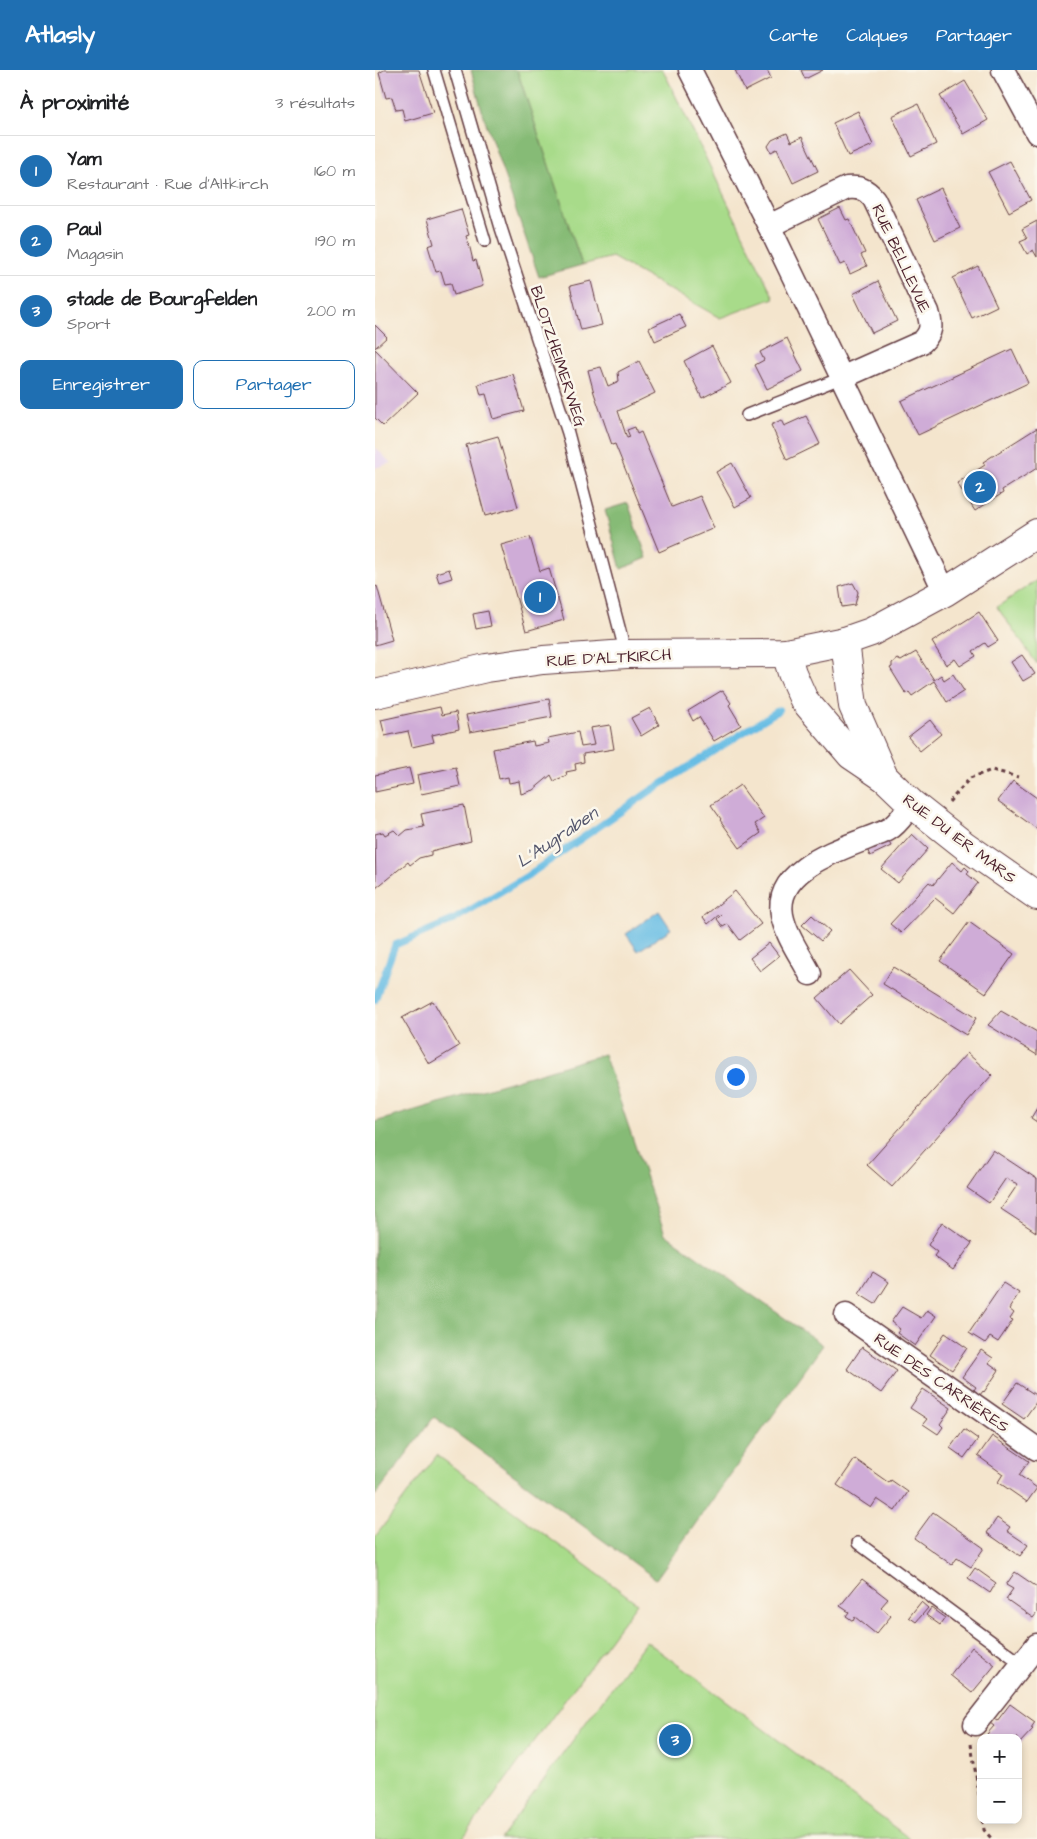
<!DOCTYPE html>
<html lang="fr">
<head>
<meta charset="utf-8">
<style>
  body { margin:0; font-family:"Architects Daughter",sans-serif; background:#f2f2f2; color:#202124 }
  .controls { position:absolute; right:15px; bottom:15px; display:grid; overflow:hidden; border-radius:10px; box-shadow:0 2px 8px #0003 }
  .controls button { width:45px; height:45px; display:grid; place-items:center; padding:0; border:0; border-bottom:1px solid #e0e0e0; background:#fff; color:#202124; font:25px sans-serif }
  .you { position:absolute; left:360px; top:1006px; width:18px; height:18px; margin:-12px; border:4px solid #fff; border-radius:50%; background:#1a73e8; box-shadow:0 0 0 8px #1a73e833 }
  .badge { display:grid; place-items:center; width:32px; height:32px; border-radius:50%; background:#1f6fb2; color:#fff; font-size:16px; font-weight:700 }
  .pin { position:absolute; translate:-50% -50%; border:2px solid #fff; box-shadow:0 1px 5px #0006 }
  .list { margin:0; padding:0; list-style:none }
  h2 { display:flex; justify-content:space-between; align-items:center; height:65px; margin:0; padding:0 20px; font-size:21px }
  h2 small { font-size:16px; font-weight:400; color:#757577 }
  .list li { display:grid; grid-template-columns:32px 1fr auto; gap:15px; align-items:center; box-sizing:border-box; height:70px; padding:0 20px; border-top:1px solid #e0e0e0 }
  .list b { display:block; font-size:19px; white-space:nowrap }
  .list p { margin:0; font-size:16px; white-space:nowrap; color:#757577 }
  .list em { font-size:16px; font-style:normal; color:#757577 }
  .actions { display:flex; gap:10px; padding:15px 20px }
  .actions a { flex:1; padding:11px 0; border:1px solid #1f6fb2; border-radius:10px; text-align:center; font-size:18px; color:#1f6fb2 }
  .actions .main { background:#1f6fb2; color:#fff }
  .map { position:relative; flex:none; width:662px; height:1769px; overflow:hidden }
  header { display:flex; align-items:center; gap:30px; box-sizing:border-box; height:70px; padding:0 25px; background:#1f6fb2; color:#fff }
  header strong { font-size:24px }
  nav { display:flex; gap:28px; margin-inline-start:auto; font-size:18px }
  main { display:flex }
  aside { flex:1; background:#fff }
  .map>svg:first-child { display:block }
  .built { fill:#e6d3f0 }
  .green { fill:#a8db8a; stroke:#797d5a }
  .forest { fill:#86bb76; stroke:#686d50 }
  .water { fill:#68bde4; stroke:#596e88 }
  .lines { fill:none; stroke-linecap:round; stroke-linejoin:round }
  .stream { stroke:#68bde4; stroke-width:7 }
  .building { fill:#cfacd7 }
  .service-casing { stroke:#643d43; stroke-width:14 }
  .minor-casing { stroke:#643d43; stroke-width:25 }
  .secondary-casing { stroke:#643d43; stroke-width:30 }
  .path { stroke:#643d43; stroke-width:3; stroke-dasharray:4 4; stroke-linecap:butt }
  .service { stroke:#fff; stroke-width:11 }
  .minor { stroke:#fff; stroke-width:22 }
  .secondary { stroke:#fff; stroke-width:28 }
  .labels { text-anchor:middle; stroke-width:5; stroke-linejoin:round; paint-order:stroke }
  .street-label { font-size:16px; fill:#4a1f2b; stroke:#fbf7ec }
  .water-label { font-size:18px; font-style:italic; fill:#54566c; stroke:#fbf7ec }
</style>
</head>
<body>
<header>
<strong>Atlasly</strong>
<nav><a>Carte</a><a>Calques</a><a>Partager</a></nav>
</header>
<main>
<aside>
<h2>À proximité<small>3 résultats</small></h2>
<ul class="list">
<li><span class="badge">1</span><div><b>Yam</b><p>Restaurant · Rue d'Altkirch</p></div><em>160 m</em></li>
<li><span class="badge">2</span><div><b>Paul</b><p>Magasin</p></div><em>190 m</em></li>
<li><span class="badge">3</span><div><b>stade de Bourgfelden</b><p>Sport</p></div><em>200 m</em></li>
</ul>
<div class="actions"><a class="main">Enregistrer</a><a>Partager</a></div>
</aside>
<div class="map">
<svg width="662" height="1769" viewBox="0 0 662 1769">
  <rect width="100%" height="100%" fill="#fbf7ec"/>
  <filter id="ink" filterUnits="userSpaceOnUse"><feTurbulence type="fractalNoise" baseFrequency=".02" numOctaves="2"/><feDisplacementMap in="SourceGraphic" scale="10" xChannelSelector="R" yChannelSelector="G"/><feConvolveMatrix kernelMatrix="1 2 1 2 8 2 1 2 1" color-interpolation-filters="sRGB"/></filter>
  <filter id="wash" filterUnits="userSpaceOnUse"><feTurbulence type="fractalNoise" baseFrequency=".0096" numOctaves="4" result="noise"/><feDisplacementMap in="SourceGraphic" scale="20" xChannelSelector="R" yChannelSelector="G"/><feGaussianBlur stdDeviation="1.12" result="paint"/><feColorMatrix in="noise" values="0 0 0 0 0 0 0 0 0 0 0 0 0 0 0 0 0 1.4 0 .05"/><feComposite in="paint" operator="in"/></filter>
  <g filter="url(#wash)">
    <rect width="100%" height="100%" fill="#f4e5cd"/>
    <polygon class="built" points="0,377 16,393 0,398"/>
    <g class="green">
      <polygon points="142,0 288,0 399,228 345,248 237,187 207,195"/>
      <polygon points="662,510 662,594 622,537"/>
      <polygon points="62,1385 262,1533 87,1769 0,1769 0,1467"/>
      <polygon points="271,1571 535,1769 125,1769"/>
    </g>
    <g class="forest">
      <polygon points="96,0 142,0 207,195 164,207 108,44"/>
      <polygon points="253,433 272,488 246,499 230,440"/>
      <polygon points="229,984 290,1164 448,1275 281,1509 59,1347 0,1426 0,1052"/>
    </g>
    <polygon class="water" points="284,841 296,859 263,881 251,864"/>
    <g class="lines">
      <polyline class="stream" points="0,930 20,875 78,850 152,806 277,720 404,640"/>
    </g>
    <g id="blocks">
      <g class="building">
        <polygon points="9,0 44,0 58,43 30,51 27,39 21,40 17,27 11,28 4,3"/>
        <polygon points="360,0 392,0 396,8 370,21"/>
        <polygon points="426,0 448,0 430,9"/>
        <polygon points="590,11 613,50 588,64 565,26"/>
        <polygon points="543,34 561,74 536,86 517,46"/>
        <polygon points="483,41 498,75 473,86 458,53"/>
        <polygon points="412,63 416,72 427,67 443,101 418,113 402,79 396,82 393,76 397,70"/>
        <polygon points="635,91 656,130 634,142 613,102"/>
        <polygon points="566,118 585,158 560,170 541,130"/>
        <polygon points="465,138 471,150 474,149 490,183 486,185 492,196 475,204 470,193 465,195 443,149"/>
        <polygon points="86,139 94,165 91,166 95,178 98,191 101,190 108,216 79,225 76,213 70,214 66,201 61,202 53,176 59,174 52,149"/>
        <polygon points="662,151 662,187 658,180 652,184 645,171 652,168 647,159"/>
        <polygon points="603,196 622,236 597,248 578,208"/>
        <polygon points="216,211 227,255 206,260 195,216"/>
        <polygon points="503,211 522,251 497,263 478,224"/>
        <polygon points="304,244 311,257 280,271 274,258"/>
        <polygon points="0,255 12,267 0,278"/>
        <polygon points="412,268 428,301 392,319 380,295 389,290 385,282"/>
        <polygon points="337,276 356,313 327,328 309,291"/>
        <polygon points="0,279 43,323 8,356 0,348"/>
        <polygon points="637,279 653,313 543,365 526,331"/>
        <polygon points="264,291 280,323 243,341 252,368 255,367 252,360 260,357 262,364 266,362 297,437 325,426 339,458 284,482 240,374 237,375 219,323 213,300 226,297 233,316 244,311 243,302"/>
        <polygon points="138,304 149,341 118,349 111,324 106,325 103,314"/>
        <polygon points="431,346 445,374 412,390 396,355 406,350 409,356"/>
        <polygon points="662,358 662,398 627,420 628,423 600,441 582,413 610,395 608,392"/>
        <polygon points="123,366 143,437 110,446 91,375"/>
        <polygon points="357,393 376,428 360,437 341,402"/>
        <polygon points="155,467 165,501 174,498 189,550 151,561 126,475"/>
        <polygon points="74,499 77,508 64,512 61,503"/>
        <polygon points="478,513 483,522 480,535 467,537 464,517"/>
        <polygon points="2,516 17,570 0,575 0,517"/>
        <polygon points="113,541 116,556 101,559 98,544"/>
        <polygon points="604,542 623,571 613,577 610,573 598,581 601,586 585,596 580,589 571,595 557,572"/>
        <polygon points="541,582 559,610 566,605 569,610 578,604 589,621 572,632 559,611 537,626 534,622 531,624 515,598 517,597 517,593 522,589 526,591"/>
        <polygon points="647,585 660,604 648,611 636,592"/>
        <polygon points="346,621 346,622 348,621 356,633 354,635 366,655 339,671 324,647 318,651 313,641"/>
        <polygon points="174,629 177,647 95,662 91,645"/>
        <polygon points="65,637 67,645 81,642 84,659 57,665 59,672 37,677 33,661 10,666 6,650"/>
        <polygon points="275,638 284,655 266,666 256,648"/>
        <polygon points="555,650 566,664 545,681 533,667"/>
        <polygon points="235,655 239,679 208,684 209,692 200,694 201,700 191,702 192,705 179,711 176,705 158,720 146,724 144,711 134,713 133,707 124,709 118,679 158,671 159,676 174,673 173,668 203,662 206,677 219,675 215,658"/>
        <polygon points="81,697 85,716 46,724 42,705"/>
        <polygon points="34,698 38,714 0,722 0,705"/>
        <polygon points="638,711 662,728 662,759 623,731"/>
        <polygon points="365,715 389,748 380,754 386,763 365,778 345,750 346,749 336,735"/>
        <polygon points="89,735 96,771 56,781 56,785 44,788 35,795 33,792 1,818 0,764 8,762 10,765 19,760 25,766 32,760 49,757 46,744"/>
        <polygon points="537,764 553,779 523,813 506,799"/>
        <polygon points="513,770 516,776 495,786 492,779"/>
        <polygon points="577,792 587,801 590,797 594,801 592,804 603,813 579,843 560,828 526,863 515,854 554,812 558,815"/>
        <polygon points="360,821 386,854 365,870 353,854 348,857 342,849 346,845 345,844 333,854 328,847"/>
        <polygon points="437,845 455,861 446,871 427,855"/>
        <polygon points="594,852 639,884 611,923 565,891"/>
        <polygon points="394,873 404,886 385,901 375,888"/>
        <polygon points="518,897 601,948 591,965 508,914"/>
        <polygon points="474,900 497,925 464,954 442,928"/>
        <polygon points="58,931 84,976 54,994 27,948"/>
        <polygon points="626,941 662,962 662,985 613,955"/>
        <polygon points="592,983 617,1005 517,1117 492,1095"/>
        <polygon points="662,1038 662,1052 656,1048"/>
        <polygon points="618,1080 662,1109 661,1162 626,1139 643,1114 638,1112 631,1108 614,1133 592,1118"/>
        <polygon points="567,1152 597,1173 578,1200 559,1186 562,1182 553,1175"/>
        <polygon points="498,1202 514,1212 500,1234 484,1224"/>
        <polygon points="628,1213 644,1223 634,1239 639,1243 635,1249 638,1250 623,1272 615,1267 610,1273 594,1263"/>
        <polygon points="527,1237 546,1248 552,1240 561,1246 540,1276 522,1263 525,1259 516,1252"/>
        <polygon points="570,1263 592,1278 577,1300 555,1285"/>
        <polygon points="487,1277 522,1301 506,1323 472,1299"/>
        <polygon points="606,1280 618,1288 614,1293 624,1300 609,1322 608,1321 605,1325 599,1320 601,1317 587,1307"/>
        <polygon points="642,1313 662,1326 662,1331 649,1349 627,1334"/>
        <polygon points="548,1319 576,1338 565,1354 568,1357 563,1364 548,1354 552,1349 535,1338"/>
        <polygon points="589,1359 603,1369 589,1388 575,1378"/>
        <polygon points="617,1366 654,1391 644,1405 662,1418 652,1432 623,1412 628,1404 603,1386"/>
        <polygon points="480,1389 514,1413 516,1410 533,1422 520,1441 502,1429 496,1438 462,1415"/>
        <polygon points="558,1442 609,1478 596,1497 582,1488 577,1495 539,1468"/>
        <polygon points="622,1448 635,1457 632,1461 653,1475 645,1486 612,1463"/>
        <polygon points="600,1498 621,1513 615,1523 593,1508"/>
        <polygon points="640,1502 662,1517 662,1543 658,1548 631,1529 638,1519 631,1515"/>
        <polygon points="487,1509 513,1529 506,1537 516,1546 501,1564 480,1547 478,1551 474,1548 471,1546 474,1542 465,1536"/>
        <polygon points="546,1532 553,1538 541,1552 534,1547"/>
        <polygon points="556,1538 570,1548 565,1555 551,1545"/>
        <polygon points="597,1577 620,1595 597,1623 575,1605"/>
        <polygon points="635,1634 660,1652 656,1658 658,1659 643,1675 643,1668 617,1668 612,1664 619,1656 615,1653 619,1649 622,1651"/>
      </g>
    </g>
  </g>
  <g filter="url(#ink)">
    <use href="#blocks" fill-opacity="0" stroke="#643d43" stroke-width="1"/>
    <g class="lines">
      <defs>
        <g id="service">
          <polyline points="59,0 110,171"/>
          <polyline points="80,0 126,158 193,363 251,584"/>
          <polyline points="372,345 466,308"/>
          <polyline points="483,1473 647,1594"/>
        </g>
        <g id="minor">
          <polyline points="315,0 394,156 570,522"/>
          <polyline points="628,0 662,63"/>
          <path d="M394 156 472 118C485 117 491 119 499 129L553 242C557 256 557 262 547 272L466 308"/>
          <path d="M435 904C426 886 411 866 407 845 399 800 461 781 493 768 500 765 508 763 514 759 523 754 530 742 537 734"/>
          <polyline points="471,1245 662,1379"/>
          <polyline points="600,1654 662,1575"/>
        </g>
        <g id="secondary">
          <polyline points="470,571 478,636 509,707"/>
          <polyline points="411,583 417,603 429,630 476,685 510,708 537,734 589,775 662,826"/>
          <polyline points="0,624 111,598 168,590 251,584 411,583 470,571 496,562 570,522 662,463"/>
        </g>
      </defs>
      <use href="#service" class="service-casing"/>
      <use href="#minor" class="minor-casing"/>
      <use href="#secondary" class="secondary-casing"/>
      <g class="path">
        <polyline points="574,732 595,708 617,700 643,707"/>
        <polyline points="596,1674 606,1737"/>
        <polyline points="608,1750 609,1760 617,1769"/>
      </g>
      <use href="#service" class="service"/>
      <use href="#minor" class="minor"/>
      <use href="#secondary" class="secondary"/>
    </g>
  </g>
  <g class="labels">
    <g class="street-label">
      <text transform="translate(527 188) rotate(65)" y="6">RUE BELLEVUE</text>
      <text transform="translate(184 286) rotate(72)" y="6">BLOTZHEIMERWEG</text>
      <text transform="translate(234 587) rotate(-3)" y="6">RUE D'ALTKIRCH</text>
      <text transform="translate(585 768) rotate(37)" y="6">RUE DU 1ER MARS</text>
      <text transform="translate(567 1312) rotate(35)" y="6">RUE DES CARRIÈRES</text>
    </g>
    <g class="water-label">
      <text transform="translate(182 767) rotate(-34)" y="6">L'Augraben</text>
    </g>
  </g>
</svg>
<div class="controls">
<button>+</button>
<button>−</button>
</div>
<div class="you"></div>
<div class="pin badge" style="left:165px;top:527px">1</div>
<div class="pin badge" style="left:605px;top:417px">2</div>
<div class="pin badge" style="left:300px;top:1670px">3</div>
</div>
</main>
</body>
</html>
